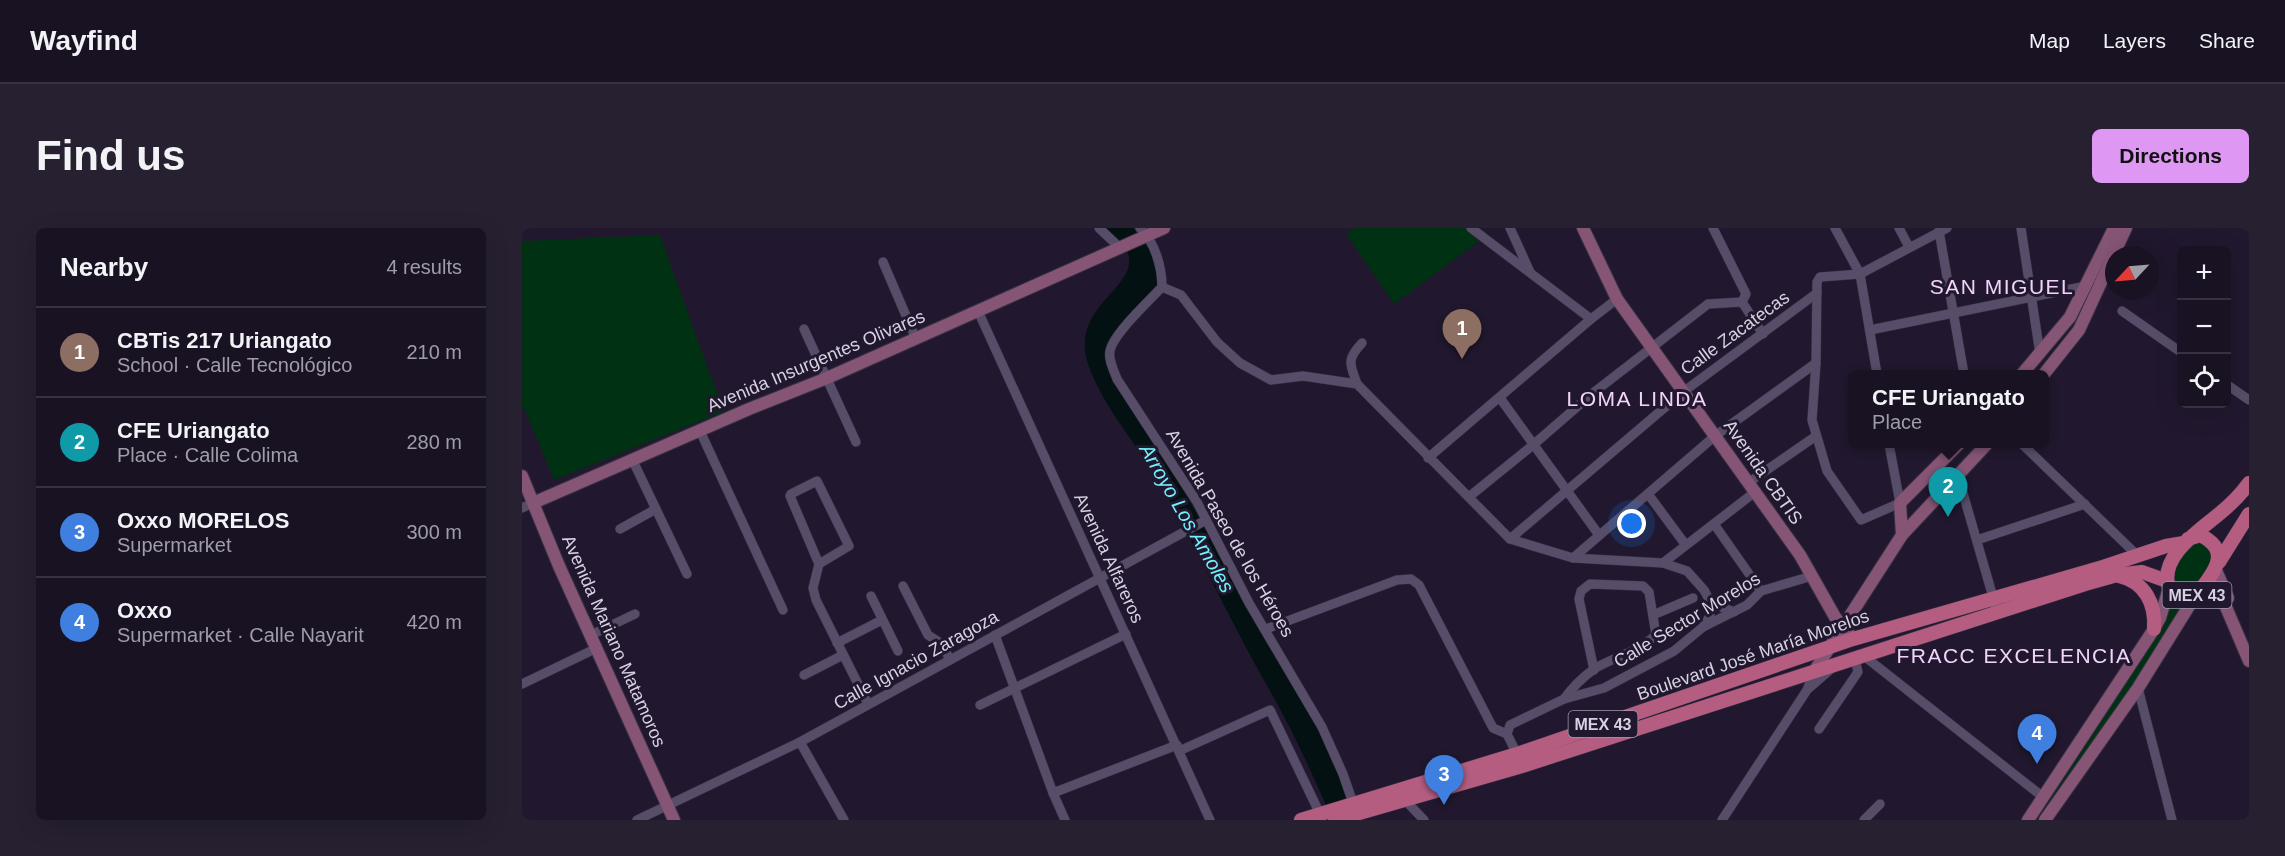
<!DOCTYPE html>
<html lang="en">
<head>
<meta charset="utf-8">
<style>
  body { margin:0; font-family:Arial,sans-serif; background:#262030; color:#f1f3f6 }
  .controls { position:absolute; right:18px; top:18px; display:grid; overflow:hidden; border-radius:9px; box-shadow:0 6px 24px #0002 }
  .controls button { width:54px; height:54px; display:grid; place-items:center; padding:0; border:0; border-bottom:2px solid #373241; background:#191223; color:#f1f3f6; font:30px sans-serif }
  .compass { position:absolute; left:1583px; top:18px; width:54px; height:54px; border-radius:50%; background:#191223; box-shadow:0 6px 24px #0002; rotate:244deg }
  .you { position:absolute; left:1110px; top:296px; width:21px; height:21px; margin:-15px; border:4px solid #fff; border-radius:50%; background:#1a73e8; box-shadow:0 0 0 9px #1a73e833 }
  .badge { display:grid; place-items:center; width:39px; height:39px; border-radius:50%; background:#de98f3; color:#fff; font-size:20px; font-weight:700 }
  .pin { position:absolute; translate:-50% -50px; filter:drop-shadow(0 2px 3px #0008) }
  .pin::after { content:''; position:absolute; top:32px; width:21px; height:18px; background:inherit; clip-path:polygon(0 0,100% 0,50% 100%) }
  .popup { position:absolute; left:1326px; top:142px; width:201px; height:78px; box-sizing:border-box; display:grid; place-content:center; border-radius:9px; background:#191223; filter:drop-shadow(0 2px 4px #0005); font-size:20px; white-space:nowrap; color:#9f9ea6 }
  .popup b { font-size:22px; color:#f1f3f6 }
  .popup::after { content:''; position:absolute; left:50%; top:100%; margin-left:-12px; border:12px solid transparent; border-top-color:#191223 }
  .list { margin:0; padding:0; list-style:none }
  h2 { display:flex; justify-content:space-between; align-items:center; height:78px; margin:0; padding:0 24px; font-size:26px }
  h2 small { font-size:20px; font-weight:400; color:#9f9ea6 }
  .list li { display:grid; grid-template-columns:39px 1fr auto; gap:18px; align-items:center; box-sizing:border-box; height:90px; padding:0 24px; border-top:2px solid #373241 }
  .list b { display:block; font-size:22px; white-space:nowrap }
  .list p { margin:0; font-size:20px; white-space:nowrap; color:#9f9ea6 }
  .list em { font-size:20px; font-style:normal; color:#9f9ea6 }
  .icon { flex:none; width:33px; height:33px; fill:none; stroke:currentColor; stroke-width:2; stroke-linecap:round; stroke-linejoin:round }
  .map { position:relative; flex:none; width:1727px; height:592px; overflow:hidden; border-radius:9px }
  header { display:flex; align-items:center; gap:36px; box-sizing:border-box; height:84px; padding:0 30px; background:#191223; border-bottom:2px solid #373241 }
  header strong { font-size:28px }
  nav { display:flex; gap:33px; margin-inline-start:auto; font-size:21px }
  .intro { display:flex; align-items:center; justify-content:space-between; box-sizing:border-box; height:144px; padding:0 36px }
  h1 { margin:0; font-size:42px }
  .button { padding:15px 27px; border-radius:9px; background:#de98f3; color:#111; font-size:21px; font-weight:700 }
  main { display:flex; gap:36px; padding:0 36px }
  aside { flex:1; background:#191223; border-radius:9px; box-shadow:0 6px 24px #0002 }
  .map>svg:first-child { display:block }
  .green { fill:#003113 }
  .water { fill:#031112 }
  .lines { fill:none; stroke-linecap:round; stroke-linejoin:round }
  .street-casing { stroke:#383143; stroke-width:10 }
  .secondary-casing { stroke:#383143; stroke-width:14 }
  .primary-casing { stroke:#383143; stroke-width:15 }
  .street { stroke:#574d68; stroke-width:9 }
  .secondary { stroke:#865575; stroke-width:12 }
  .primary { stroke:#b45d81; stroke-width:14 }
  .labels { text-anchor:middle; stroke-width:6; stroke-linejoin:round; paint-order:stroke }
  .shield { fill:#21182f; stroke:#a09aac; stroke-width:1.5 }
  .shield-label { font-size:16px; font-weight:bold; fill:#d7d1e1 }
  .street-label { font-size:18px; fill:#d7d1e1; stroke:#21182f }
  .water-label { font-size:20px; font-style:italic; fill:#72f2fc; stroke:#21182f }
  .quarter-label { font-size:21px; letter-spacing:1.5px; fill:#f1d4fa; stroke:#21182f }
</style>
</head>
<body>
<header>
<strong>Wayfind</strong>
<nav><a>Map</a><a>Layers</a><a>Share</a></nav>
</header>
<div class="intro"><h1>Find us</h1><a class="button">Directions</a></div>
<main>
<aside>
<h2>Nearby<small>4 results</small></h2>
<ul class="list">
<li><span class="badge" style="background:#8d6e63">1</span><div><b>CBTis 217 Uriangato</b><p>School · Calle Tecnológico</p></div><em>210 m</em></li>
<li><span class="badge" style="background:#0f9aa8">2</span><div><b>CFE Uriangato</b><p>Place · Calle Colima</p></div><em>280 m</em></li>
<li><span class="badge" style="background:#3f7fe0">3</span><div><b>Oxxo MORELOS</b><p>Supermarket</p></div><em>300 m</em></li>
<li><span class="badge" style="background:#3f7fe0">4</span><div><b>Oxxo</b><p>Supermarket · Calle Nayarit</p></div><em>420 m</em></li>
</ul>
</aside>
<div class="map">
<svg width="1727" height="592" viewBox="0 0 1727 592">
  <rect width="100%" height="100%" fill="#21182f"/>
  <g class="green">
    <polygon points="834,0 946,0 956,14 872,76 824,6"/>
    <polygon points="138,7 187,144 203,183 32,252 2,180 0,180 0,13"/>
    <path d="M1680 311 1695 325 1673 361 1660 364 1651 353C1653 335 1663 319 1680 311Z"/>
    <polygon points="1652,367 1667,374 1520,592 1515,592 1631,414 1642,396"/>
  </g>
  <path class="water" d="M584 0H611C623 14 643 36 637 57 635 64 592 110 583 121L585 136 647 237 812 526 828 574 806 582C794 554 781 526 768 500 752 469 734 439 718 408 691 357 666 305 638 255 615 216 583 182 567 139 544 77 621 60 605 23 602 14 591 7 584 0Z"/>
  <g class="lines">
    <defs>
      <g id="street">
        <polyline points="577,0 597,19"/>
        <path d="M618 0C633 14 640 39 640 59 628 72 591 106 588 123 586 131 592 143 595 151L675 274 727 375 800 499 821 546 831 575"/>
        <polyline points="949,0 1069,91"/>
        <polyline points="988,0 1008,44"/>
        <polyline points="1191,0 1224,66 1220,74"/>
        <polyline points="1313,0 1338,46 1355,146"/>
        <polyline points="1377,0 1387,19"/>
        <polyline points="1499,0 1518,126"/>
        <polyline points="1417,3 1442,146"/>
        <polyline points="361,34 394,111"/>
        <polyline points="640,59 659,67 695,114 718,135 749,152 781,148 835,156 988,311 1051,330 1141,335 1165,343 1182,362 1189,375 1188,388 1181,399"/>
        <polyline points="1220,74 1241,106"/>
        <polyline points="456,83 688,592"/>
        <polyline points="1600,83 1660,125"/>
        <polyline points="282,101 334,214"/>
        <polyline points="1348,102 1564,58"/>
        <path d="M835 156C828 136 824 132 840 115"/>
        <polyline points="1704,156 1727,172"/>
        <polyline points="978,170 1077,307"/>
        <polyline points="178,203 261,382"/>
        <polyline points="1367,216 1378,275 1339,292 1305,243 1290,192 1294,135 1295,54 1298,49 1338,46 1425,0"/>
        <polyline points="1500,216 1616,328"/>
        <polyline points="906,230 1069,91 1095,71"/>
        <polyline points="111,233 165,346"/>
        <polyline points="1436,248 1475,383"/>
        <polyline points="1226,255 1294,208"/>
        <polyline points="1126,266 1163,316"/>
        <polyline points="948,268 1011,217 1071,165 1186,76 1220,74"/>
        <polyline points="0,280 11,275"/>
        <polyline points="1192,296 1239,363"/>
        <polyline points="98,301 134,281"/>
        <polyline points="988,311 1161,164 1295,65"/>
        <polyline points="1455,312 1563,276"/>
        <polyline points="1051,330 1193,208 1294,135"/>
        <polyline points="1141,335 1233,264"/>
        <polyline points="297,336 327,318 295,253 269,266 268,268 297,336 291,360 294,372 346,476"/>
        <polyline points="381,358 406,407 420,416 428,432"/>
        <polyline points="349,368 376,423"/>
        <polyline points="1189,375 1212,384"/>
        <polyline points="1131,387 1171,370"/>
        <polyline points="744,401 875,352 889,351 897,357 971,500 985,506"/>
        <polyline points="69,407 113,386"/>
        <polyline points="473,407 531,565 543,592"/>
        <polyline points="315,415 360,392"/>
        <polyline points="1342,428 1521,569"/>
        <polyline points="282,447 321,427"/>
        <polyline points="0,456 75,420"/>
        <polyline points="1287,460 1310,440"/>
        <polyline points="1616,460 1650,592"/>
        <path d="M1042 471C1050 460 1061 449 1072 441 1092 429 1116 424 1134 407L1127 364 1121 358 1068 356 1059 363 1057 371 1072 442"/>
        <polyline points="458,477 604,406"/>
        <polyline points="1297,501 1336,444 1333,431"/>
        <polyline points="278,514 322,592"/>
        <polyline points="657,523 748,482 798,586"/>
        <polyline points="995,526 985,506 988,497 1042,471 1082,460 1152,423 1181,399 1225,377 1239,363 1290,348"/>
        <polyline points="531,565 655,517"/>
        <polyline points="881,570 902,592"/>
        <polyline points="115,592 278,514 684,292"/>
        <polyline points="1200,592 1285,462 1293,442"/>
        <polyline points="1342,592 1358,576"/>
      </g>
      <g id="secondary">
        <polyline points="1061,0 1095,71 1278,327 1313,389 1331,411"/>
        <polyline points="1500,146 1548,89 1592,0"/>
        <polyline points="1522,146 1557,102 1604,0"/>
        <polyline points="0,248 37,338 152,592"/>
        <polyline points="11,275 227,181 305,150 642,0"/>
        <polyline points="1380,307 1378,275 1437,216"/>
        <polyline points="1693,340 1706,370"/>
        <polyline points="1682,358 1694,361 1698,365 1727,433"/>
        <polyline points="1293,442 1380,307 1465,216"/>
        <polyline points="1506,592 1632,401 1638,390 1647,360"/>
        <polyline points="1523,592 1616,460 1672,370"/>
      </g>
      <g id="primary">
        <path d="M1666 311 1678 307C1713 324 1689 348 1672 370L1660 367 1647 360C1636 329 1677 303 1697 286 1708 277 1719 266 1727 255"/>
        <polyline points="1697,334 1727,286"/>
        <path d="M1597 348C1623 354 1634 376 1632 401"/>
        <polyline points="779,592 995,526 1331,411 1581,339 1644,318 1662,315"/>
        <polyline points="813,592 1000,538 1563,356 1595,347 1620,344 1645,353"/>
      </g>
    </defs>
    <use href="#street" class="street-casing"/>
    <use href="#secondary" class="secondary-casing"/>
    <use href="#primary" class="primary-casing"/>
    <use href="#street" class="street"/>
    <use href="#secondary" class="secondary"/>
    <use href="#primary" class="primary"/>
  </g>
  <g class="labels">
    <g class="shield">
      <rect x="1640.5" y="354" width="69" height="26" rx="4.5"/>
      <rect x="1046.5" y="483" width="69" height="26" rx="4.5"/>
    </g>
    <g class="shield-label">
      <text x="1675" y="373">MEX 43</text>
      <text x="1081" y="502">MEX 43</text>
    </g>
    <g class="street-label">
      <text transform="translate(1213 105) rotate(-36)" y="6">Calle Zacatecas</text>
      <text transform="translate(294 133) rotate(-23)" y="6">Avenida Insurgentes Olivares</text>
      <text transform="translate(1241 244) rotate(55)" y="6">Avenida CBTIS</text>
      <text transform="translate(708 305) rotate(60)" y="6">Avenida Paseo de los Héroes</text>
      <text transform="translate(587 330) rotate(65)" y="6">Avenida Alfareros</text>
      <text transform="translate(1165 392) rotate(-31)" y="6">Calle Sector Morelos</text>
      <text transform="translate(92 413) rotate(66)" y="6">Avenida Mariano Matamoros</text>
      <text transform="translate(1231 427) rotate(-19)" y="6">Boulevard José María Morelos</text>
      <text transform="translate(394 432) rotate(-29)" y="6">Calle Ignacio Zaragoza</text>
    </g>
    <g class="water-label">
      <text transform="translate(665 290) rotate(60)" y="7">Arroyo Los Amoles</text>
    </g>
    <g class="quarter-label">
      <text x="1480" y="66">SAN MIGUEL</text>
      <text x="1115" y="178">LOMA LINDA</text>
      <text x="1492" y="435">FRACC EXCELENCIA</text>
    </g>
  </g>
</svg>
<div class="controls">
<button>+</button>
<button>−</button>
<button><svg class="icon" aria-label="locate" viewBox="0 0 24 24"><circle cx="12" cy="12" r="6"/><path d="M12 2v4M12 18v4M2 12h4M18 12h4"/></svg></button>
</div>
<svg class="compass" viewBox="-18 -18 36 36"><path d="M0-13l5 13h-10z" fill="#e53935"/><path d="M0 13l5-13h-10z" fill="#9f9ea6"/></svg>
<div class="you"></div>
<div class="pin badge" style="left:940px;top:131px;background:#8d6e63">1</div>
<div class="pin badge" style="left:1426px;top:289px;background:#0f9aa8">2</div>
<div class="popup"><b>CFE Uriangato</b>Place</div>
<div class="pin badge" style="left:922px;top:577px;background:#3f7fe0">3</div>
<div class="pin badge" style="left:1515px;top:536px;background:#3f7fe0">4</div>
</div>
</main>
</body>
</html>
